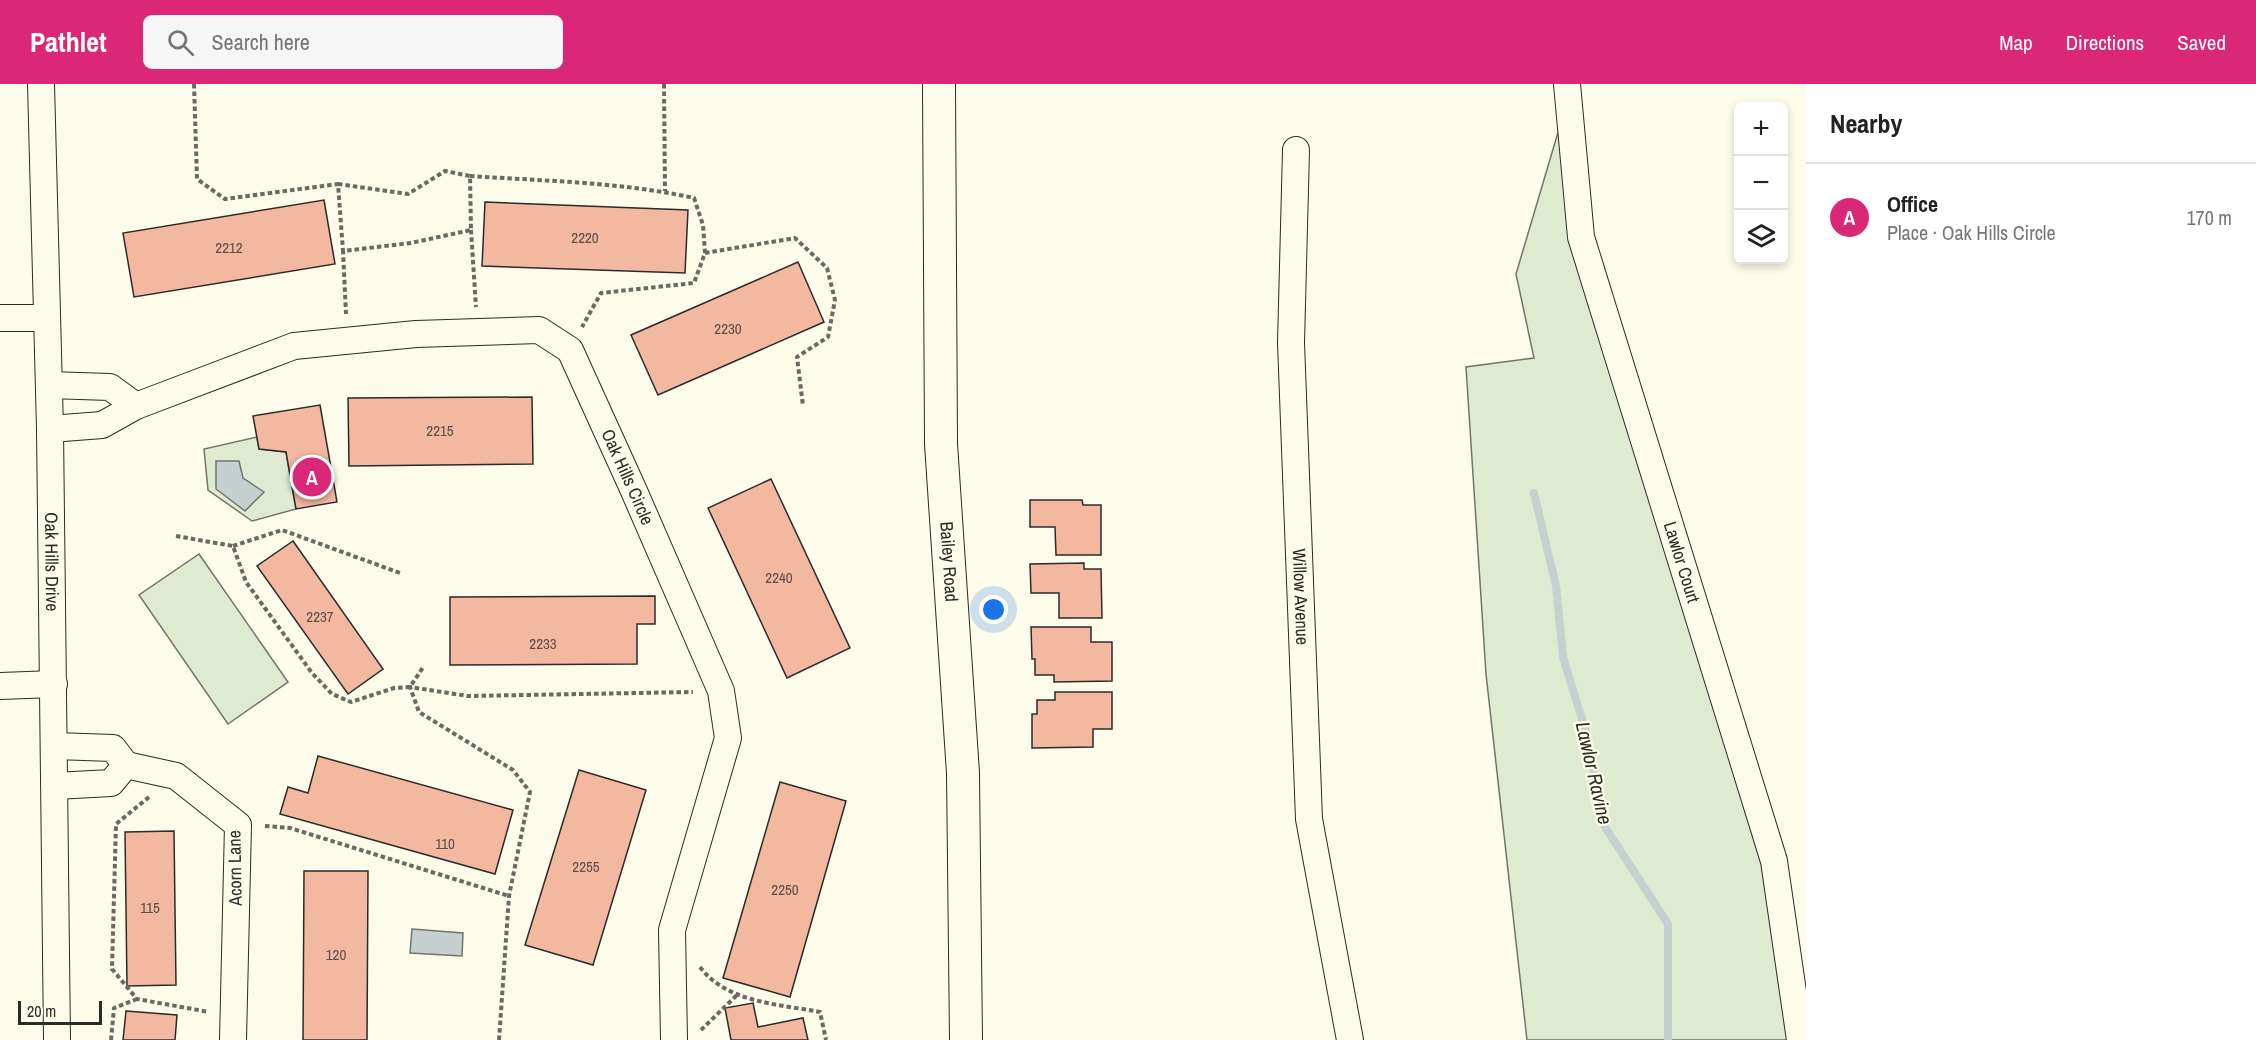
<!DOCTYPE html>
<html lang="en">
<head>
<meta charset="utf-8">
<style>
  body { margin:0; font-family:"Archivo Narrow",sans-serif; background:#f6f6f6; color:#222 }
  .controls { position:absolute; right:18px; top:18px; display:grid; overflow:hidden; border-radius:9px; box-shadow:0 3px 9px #0003 }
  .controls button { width:54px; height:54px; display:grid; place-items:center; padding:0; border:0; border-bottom:2px solid #e0e0e0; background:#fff; color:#222; font:30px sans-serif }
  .scale { position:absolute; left:18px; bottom:15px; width:84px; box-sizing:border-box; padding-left:6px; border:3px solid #2b2b2b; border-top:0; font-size:16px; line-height:21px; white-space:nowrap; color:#2b2b2b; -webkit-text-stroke:4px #fdfbea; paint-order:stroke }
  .you { position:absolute; left:994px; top:526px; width:21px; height:21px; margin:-15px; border:4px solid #fff; border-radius:50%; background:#1a73e8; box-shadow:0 0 0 9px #1a73e833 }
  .badge { display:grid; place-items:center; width:39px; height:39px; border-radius:50%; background:#db2777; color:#fff; font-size:20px; font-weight:700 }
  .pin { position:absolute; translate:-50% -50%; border:3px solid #fff; box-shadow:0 2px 6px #0006 }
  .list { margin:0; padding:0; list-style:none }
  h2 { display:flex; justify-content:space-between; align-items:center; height:78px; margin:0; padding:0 24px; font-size:26px }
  h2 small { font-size:20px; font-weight:400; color:#767676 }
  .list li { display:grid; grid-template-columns:39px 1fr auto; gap:18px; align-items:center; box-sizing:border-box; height:108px; padding:0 24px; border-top:2px solid #e0e0e0 }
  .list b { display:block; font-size:22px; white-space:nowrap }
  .list p { margin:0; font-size:20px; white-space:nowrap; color:#767676 }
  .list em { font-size:20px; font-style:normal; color:#767676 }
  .icon { flex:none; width:33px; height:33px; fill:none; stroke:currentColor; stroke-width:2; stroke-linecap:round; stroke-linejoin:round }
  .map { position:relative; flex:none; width:1806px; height:956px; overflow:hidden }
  header { display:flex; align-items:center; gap:36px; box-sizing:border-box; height:84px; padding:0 30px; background:#db2777; color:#fff }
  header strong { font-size:28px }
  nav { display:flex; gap:33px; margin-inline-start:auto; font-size:21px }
  .search { width:420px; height:54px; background:#f6f6f6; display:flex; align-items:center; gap:15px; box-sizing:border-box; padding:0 21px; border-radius:9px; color:#767676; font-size:22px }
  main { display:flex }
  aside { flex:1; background:#fff }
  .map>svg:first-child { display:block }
  .green { fill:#deebd1; stroke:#74746e; stroke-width:1.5 }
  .water { fill:#c7d0d0; stroke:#74746e; stroke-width:1.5 }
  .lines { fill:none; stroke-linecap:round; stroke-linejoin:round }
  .stream { stroke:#c7d0d0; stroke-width:8 }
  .building { fill:#f2b8a0; stroke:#2b2b2b; stroke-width:1.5 }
  .minor-casing { stroke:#2b2b2b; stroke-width:28 }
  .tertiary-casing { stroke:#2b2b2b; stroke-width:34 }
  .path { stroke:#6a6964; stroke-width:4; stroke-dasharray:4.5 3; stroke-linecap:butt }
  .minor { stroke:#fdfbea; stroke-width:26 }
  .tertiary { stroke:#fdfbea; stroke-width:32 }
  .labels { text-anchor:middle; stroke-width:4.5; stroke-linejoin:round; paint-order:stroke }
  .number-label { font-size:15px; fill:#5d4e48 }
  .street-label { font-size:18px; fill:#2b2b2b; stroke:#fdfbea }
  .water-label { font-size:20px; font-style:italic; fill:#2b2b2b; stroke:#fdfbea }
</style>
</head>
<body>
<header>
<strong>Pathlet</strong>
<div class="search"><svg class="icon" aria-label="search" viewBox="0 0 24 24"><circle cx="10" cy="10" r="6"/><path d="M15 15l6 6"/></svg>Search here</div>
<nav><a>Map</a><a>Directions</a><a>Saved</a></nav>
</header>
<main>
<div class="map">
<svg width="1806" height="956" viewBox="0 0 1806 956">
  <rect width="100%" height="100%" fill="#fdfbea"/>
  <g class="green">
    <polygon points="1567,18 1581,153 1774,777 1800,956 1527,956 1486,590 1466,283 1534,274 1516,190"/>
    <polygon points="257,353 259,365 286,368 296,425 252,437 208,406 204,365"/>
    <polygon points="199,470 288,598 228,640 139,511"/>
  </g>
  <g class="water">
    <polygon points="216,377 239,377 243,394 264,408 245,427 216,405"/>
    <polygon points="412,845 463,849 462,872 410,869"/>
  </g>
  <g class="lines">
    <polyline class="stream" points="1534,409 1556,502 1563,573 1585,645 1605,743 1668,840 1668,956"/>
  </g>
  <g class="building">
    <polygon points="324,116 335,180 134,213 123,149"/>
    <polygon points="485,118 688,126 685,189 482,182"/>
    <polygon points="798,178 824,238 658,311 631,251"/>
    <polygon points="532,313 533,380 349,382 348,314"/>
    <polygon points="320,321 337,418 296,425 286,368 259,365 253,332"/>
    <polygon points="771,395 850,564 787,594 708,424"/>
    <polygon points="1030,416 1082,416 1083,421 1101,421 1101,471 1056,471 1055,443 1030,443"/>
    <polygon points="293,457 383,585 348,610 257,482"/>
    <polygon points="1084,479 1084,485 1101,485 1102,534 1059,534 1059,509 1031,509 1030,480"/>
    <polygon points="655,512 655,540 637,540 637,580 450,581 450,513"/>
    <polygon points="1031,543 1091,543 1091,558 1112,558 1112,597 1054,598 1054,591 1035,591 1035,575 1032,575"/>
    <polygon points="1055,608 1112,608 1112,645 1093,645 1093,663 1032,664 1032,630 1037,630 1037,616 1055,616"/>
    <polygon points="318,672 513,726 495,790 280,730 288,703 308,709"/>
    <polygon points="579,686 646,706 593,881 525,861"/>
    <polygon points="780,698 846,717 790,913 723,894"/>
    <polygon points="174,747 176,901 127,902 125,748"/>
    <polygon points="304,787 368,787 367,956 303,956"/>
    <polygon points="753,919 758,943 803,934 808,956 731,956 725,924"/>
    <polygon points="126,927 177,931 175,956 123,956"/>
  </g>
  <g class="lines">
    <defs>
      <g id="minor">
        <path id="s1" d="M41 0 50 345 57 956"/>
        <path id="s2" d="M1567 0 1581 153 1774 777 1800 956"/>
        <path id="s3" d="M1296 66 1291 259 1309 735 1350 956"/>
        <polyline points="0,234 46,234"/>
        <polyline points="49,301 110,303 136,322 102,341 50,345"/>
        <path id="s4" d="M136 322 294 262 416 250 539 246 570 266 634 407 721 607 728 654 672 846 674 956"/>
        <polyline points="0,602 54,600"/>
        <polyline points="55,662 113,664 126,681 111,699 55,702"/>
        <polyline points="126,681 176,692 238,741 233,956"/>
      </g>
      <g id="tertiary">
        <path id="s5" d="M939 0 941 360 963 689 966 956"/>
      </g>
    </defs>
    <use href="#minor" class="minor-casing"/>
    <use href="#tertiary" class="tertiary-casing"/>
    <g class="path">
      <polyline points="194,0 197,95 225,115 338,100 343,167"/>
      <polyline points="664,0 665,107"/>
      <path d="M470 92C544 97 621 98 694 114L703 141 705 169 694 199 601 209 582 243"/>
      <polyline points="338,100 408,110 445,87 470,92 471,146 411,159 343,167 346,230"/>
      <polyline points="471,146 476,223"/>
      <polyline points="705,169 795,154 827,184 835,216 828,253 797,273 803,322"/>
      <polyline points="176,452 233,462 246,498 312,589 332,610 351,618 394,604 410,603 424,582"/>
      <polyline points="233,462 282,446 400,489"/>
      <polyline points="149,713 116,740 112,885 137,915 209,928"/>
      <polyline points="265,742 290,744 509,812"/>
      <path d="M700 883C727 919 779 920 820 928L826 956"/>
      <polyline points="701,946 737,911"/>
      <polyline points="111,956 114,924 137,915"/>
      <polyline points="499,956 509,812 530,708 513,686 419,628 410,603 468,612 693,608"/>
    </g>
    <use href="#minor" class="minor"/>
    <use href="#tertiary" class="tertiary"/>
  </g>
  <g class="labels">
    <g class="number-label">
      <text x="585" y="159">2220</text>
      <text x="229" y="169">2212</text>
      <text x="728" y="250">2230</text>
      <text x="440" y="352">2215</text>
      <text x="779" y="499">2240</text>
      <text x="320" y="538">2237</text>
      <text x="543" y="565">2233</text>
      <text x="445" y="765">110</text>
      <text x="586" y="788">2255</text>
      <text x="785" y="811">2250</text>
      <text x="150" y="829">115</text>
      <text x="336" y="876">120</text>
    </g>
    <g class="street-label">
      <text dy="6" stroke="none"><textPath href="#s4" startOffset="591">Oak Hills Circle</textPath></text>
      <text dy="6" stroke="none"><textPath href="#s1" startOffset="478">Oak Hills Drive</textPath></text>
      <text dy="6" stroke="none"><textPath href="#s5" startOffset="478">Bailey Road</textPath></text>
      <text dy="6" stroke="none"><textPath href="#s2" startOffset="494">Lawlor Court</textPath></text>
      <text dy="6" stroke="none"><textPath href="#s3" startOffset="447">Willow Avenue</textPath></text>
      <text transform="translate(235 784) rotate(-91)" y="6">Acorn Lane</text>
    </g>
    <g class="water-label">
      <text transform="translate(1594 689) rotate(77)" y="7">Lawlor Ravine</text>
    </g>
  </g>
</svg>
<div class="controls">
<button>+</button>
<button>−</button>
<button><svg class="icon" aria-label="layers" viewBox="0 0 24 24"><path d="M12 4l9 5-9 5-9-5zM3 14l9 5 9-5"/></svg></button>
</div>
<div class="scale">20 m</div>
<div class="you"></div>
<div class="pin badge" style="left:312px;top:393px">A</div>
</div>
<aside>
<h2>Nearby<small></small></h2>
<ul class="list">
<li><span class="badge">A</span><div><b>Office</b><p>Place · Oak Hills Circle</p></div><em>170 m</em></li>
</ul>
</aside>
</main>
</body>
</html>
